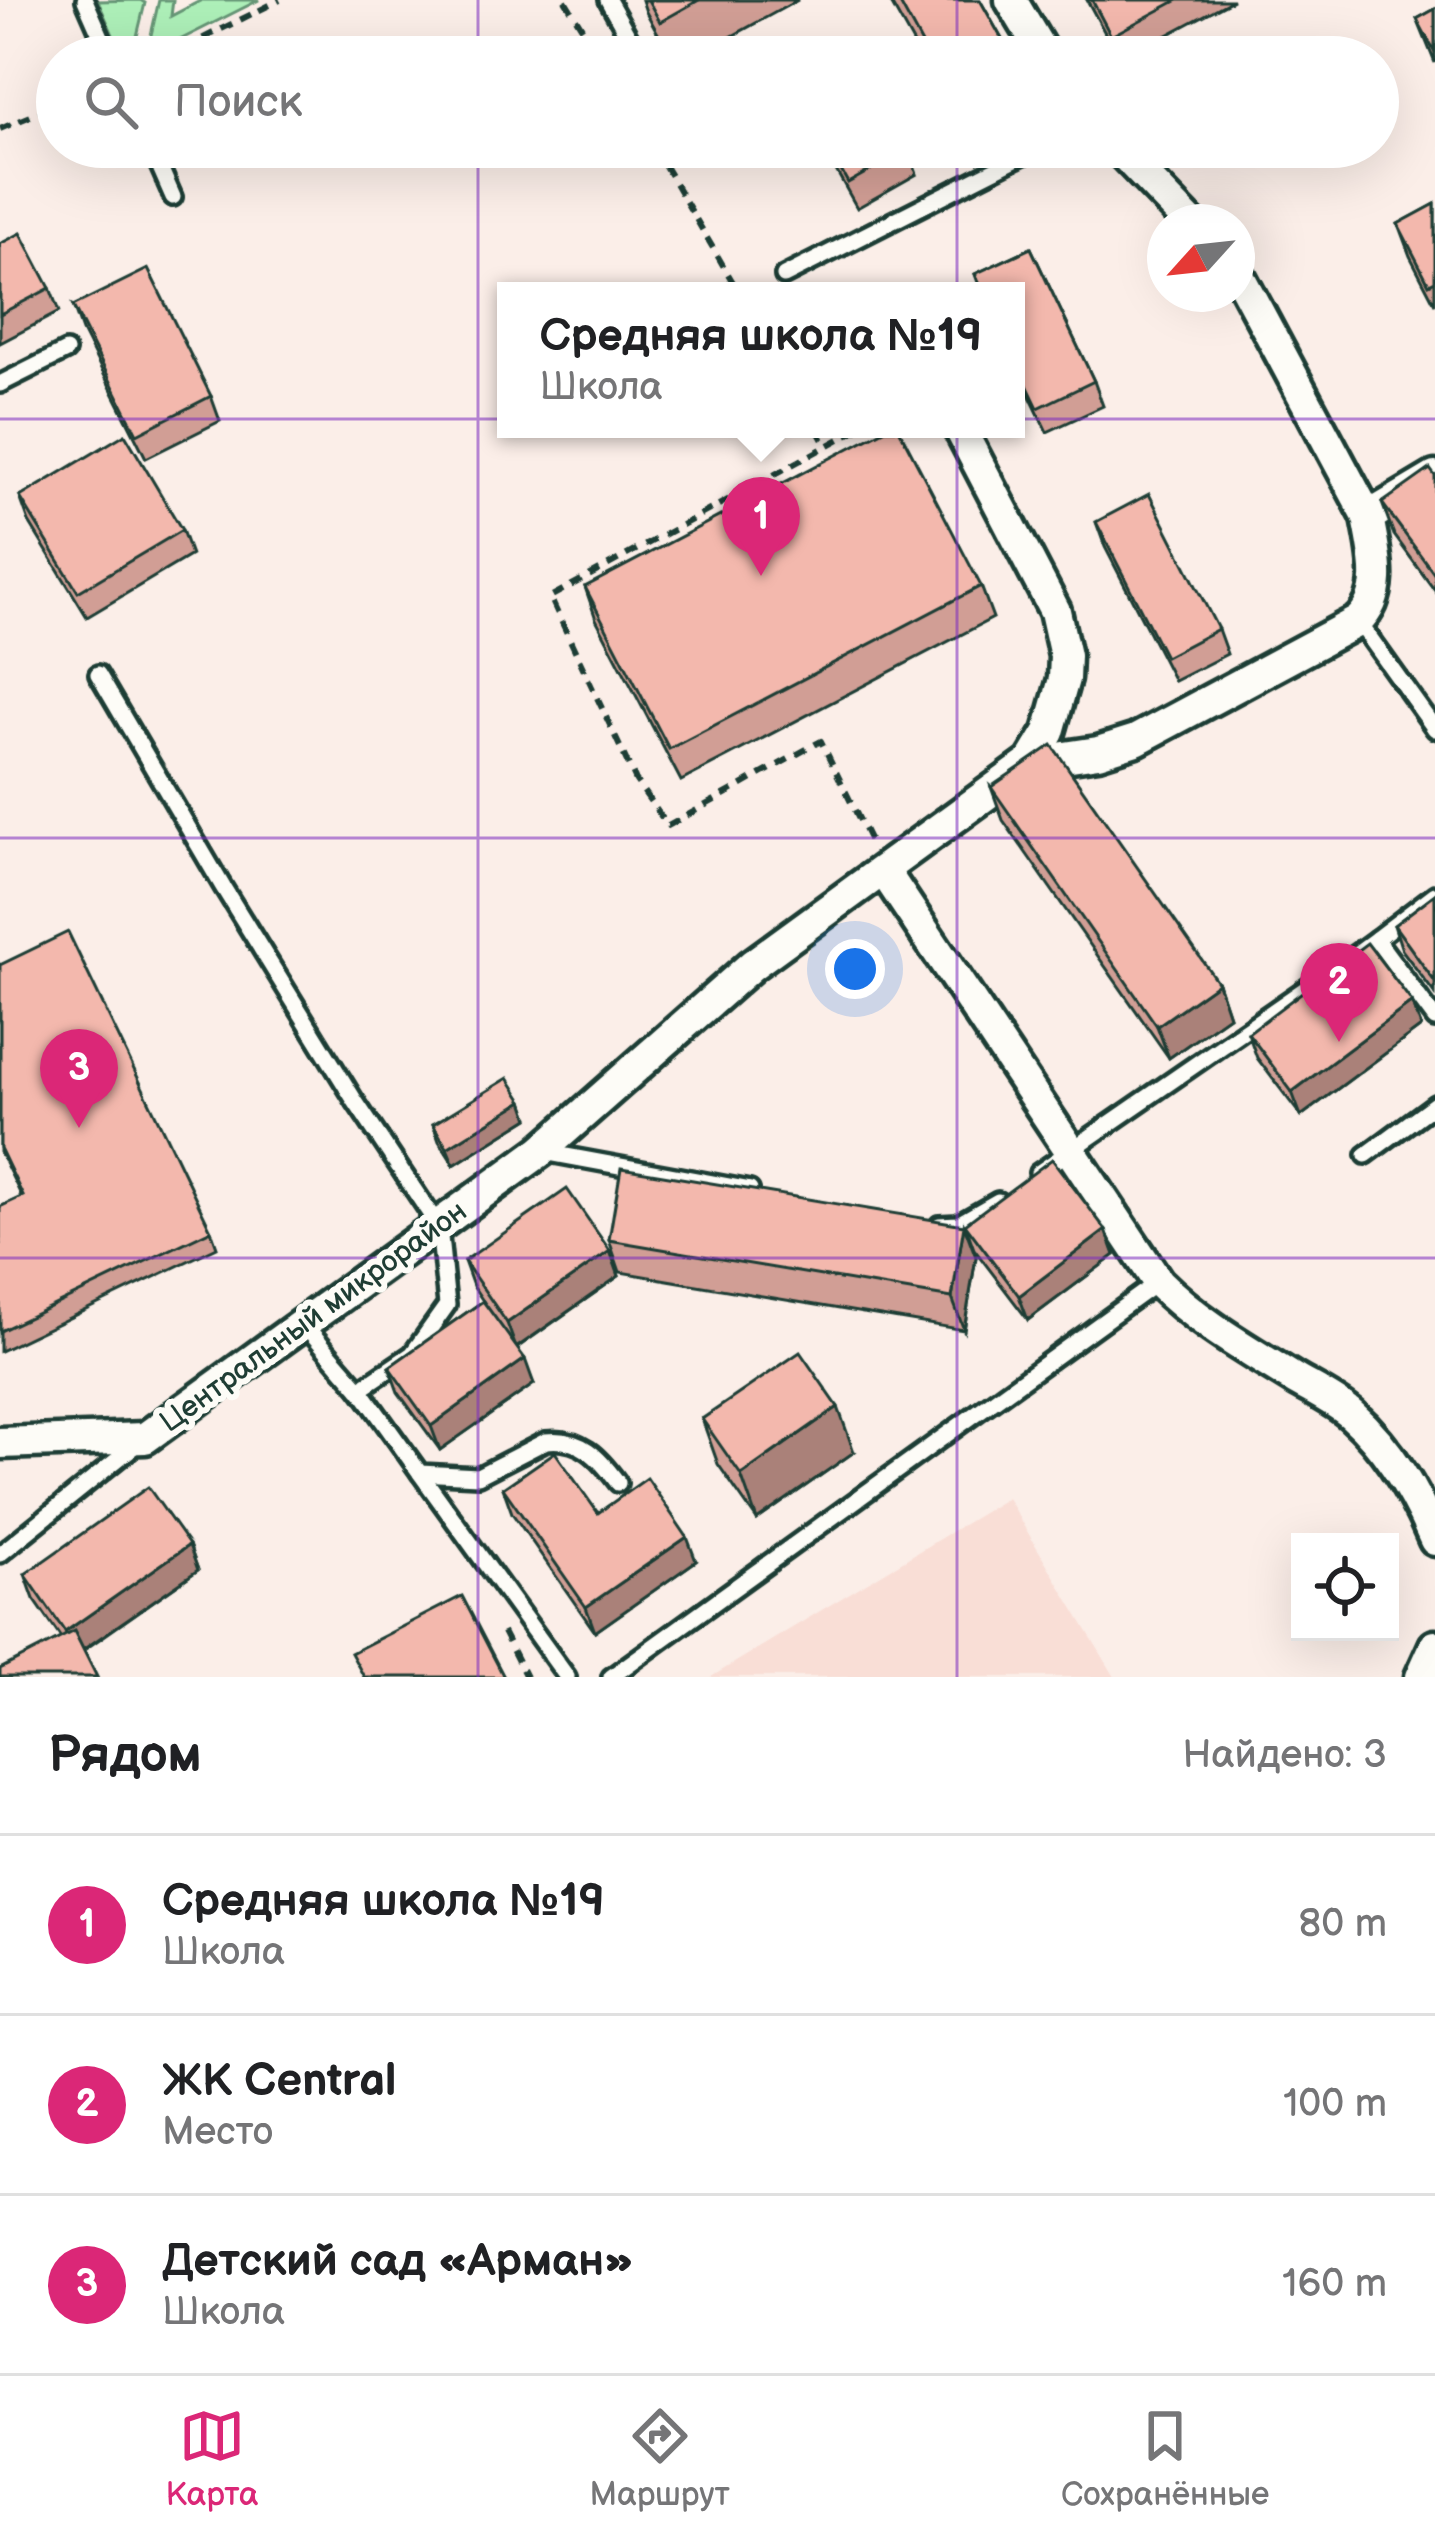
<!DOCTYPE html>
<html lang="ru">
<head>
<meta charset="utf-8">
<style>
  body { margin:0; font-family:"Balsamiq Sans",sans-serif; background:#f6f6f6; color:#202124 }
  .controls { position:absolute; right:36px; bottom:36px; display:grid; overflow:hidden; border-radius:0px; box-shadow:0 12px 48px #0002 }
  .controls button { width:108px; height:108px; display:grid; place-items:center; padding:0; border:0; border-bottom:3px solid #e0e0e0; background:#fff; color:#202124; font:60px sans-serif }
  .compass { position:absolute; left:1147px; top:204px; width:108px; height:108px; border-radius:50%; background:#fff; box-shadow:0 12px 48px #0002; rotate:243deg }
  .you { position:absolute; left:855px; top:969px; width:42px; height:42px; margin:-30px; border:9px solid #fff; border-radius:50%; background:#1a73e8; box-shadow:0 0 0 18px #1a73e833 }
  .badge { display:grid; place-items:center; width:78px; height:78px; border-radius:50%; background:#db2777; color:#fff; font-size:39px; font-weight:700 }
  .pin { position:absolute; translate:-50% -99px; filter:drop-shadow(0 3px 6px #0008) }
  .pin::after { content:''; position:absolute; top:63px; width:42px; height:36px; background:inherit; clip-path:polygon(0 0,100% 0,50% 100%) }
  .popup { position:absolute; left:497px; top:282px; width:528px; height:156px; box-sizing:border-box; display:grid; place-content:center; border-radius:0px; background:#fff; filter:drop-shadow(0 3px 9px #0005); font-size:39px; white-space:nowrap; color:#757577 }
  .popup b { font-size:45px; color:#202124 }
  .popup::after { content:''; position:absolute; left:50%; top:100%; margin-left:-24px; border:24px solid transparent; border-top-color:#fff }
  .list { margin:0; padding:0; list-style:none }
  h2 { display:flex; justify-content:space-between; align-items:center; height:156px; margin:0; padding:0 48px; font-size:51px }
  h2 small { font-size:39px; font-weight:400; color:#757577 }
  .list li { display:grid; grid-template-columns:78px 1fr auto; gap:36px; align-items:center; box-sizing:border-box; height:180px; padding:0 48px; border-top:3px solid #e0e0e0 }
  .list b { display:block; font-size:45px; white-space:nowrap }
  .list p { margin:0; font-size:39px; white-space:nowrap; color:#757577 }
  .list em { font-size:39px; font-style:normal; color:#757577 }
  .icon { flex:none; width:66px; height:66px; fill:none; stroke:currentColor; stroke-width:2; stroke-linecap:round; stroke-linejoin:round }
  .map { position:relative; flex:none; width:1435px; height:1677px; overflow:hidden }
  .search { position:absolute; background:#fff; box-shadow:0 12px 48px #0002; left:36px; right:36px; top:36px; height:132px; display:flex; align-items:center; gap:30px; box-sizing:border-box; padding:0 42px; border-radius:66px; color:#757577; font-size:45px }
  .sheet { height:696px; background:#fff }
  nav { display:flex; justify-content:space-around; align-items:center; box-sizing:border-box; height:168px; border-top:3px solid #e0e0e0; background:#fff; font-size:33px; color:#757577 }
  nav a { display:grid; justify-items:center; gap:6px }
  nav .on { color:#db2777 }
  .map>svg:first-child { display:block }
  .built { fill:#f9ded6 }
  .green { fill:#adefb8; stroke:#669676; stroke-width:3 }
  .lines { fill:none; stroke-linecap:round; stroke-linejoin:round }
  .lane-casing { stroke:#1f3d34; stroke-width:24 }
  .street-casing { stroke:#1f3d34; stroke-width:39 }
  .path { stroke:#1f3d34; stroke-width:6; stroke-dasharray:12 9; stroke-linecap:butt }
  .lane { stroke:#fdfcf7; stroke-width:15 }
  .street { stroke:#fdfcf7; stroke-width:30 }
  .wall { fill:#d19e95; stroke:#1f3d34; stroke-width:3 }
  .shaded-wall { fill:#aa8179; stroke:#1f3d34; stroke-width:3 }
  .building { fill:#f3b8ad; stroke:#1f3d34; stroke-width:3 }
  .grid { fill:none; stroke:#7b2cbf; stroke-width:3; stroke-opacity:0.55 }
  .labels { text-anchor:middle; stroke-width:12; stroke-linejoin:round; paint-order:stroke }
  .street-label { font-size:30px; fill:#1f3d34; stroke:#fdfcf7 }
</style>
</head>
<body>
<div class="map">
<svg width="1435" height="1677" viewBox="0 0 1435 1677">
  <rect width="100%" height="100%" fill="#fbeee8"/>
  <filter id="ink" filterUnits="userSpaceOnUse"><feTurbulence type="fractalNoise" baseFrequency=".00833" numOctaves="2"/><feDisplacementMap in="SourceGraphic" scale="24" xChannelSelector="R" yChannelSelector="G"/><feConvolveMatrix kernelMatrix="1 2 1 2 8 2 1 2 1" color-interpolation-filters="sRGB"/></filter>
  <g filter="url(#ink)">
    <polygon class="built" points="1007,1498 1115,1677 711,1677"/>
    <g class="green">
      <polygon points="140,0 145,3 132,57 123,57 98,1"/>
      <polygon points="159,0 173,0 171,16 202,0 259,0 146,57"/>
    </g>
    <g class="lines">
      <defs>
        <g id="lane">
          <polyline points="85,0 110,57"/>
          <polyline points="608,0 640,57"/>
          <polyline points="151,147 173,197"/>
          <polyline points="784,276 1039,147"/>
          <polyline points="0,384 66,351"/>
          <polyline points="1358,621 1435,729"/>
          <polyline points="98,674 223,887 355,1101 439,1227 447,1305 412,1354 360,1389"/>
          <polyline points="1376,939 1435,894"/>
          <polyline points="1354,955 1376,939 1435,1019"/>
          <polyline points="544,1152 750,1190"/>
          <polyline points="1366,1155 1435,1104"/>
          <polyline points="1038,1173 1334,969"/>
          <polyline points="939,1225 958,1224 998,1201"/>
          <path d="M302 1322 360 1389 420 1473 478 1476 546 1441C581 1437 599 1457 618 1483"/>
          <polyline points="420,1473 567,1677"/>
          <polyline points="0,1554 138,1443"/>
          <polyline points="611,1677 1158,1282"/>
        </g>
        <g id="street">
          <polyline points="1011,0 1045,57"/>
          <polyline points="1117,147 1189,222"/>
          <polyline points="1237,272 1368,517 1435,477"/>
          <path d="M1031 762 1098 752 1136 740 1358 621C1387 594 1374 551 1368 517"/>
          <path d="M884 871 1158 1282C1199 1323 1248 1350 1296 1380 1315 1391 1336 1401 1352 1415 1390 1449 1415 1493 1435 1540"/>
          <polyline points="0,1443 145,1438 541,1151 752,965 1031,762 1049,732 1064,679 1065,656 1055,611 960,429"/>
          <polyline points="1421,1677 1435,1646"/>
        </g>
      </defs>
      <use href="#lane" class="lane-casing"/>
      <use href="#street" class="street-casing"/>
      <g class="path">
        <polyline points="565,0 600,57"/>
        <polyline points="165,57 280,0"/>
        <polyline points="0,129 57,105"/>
        <polyline points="654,147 738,291"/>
        <polyline points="817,429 826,446"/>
        <polyline points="858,429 550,597 636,781 668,826 821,741 870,841"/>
        <polyline points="503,1632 526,1677"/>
      </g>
      <use href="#lane" class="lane"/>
      <use href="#street" class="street"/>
    </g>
    <g class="wall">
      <polygon points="642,0 798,0 694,57 671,57 646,12"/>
      <polygon points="889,0 980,0 1012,57 921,57"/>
      <polygon points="1087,0 1233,0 1126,57 1118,57"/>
      <polygon points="1435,9 1435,63 1417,19"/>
      <polygon points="823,147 907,147 917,174 857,208"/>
      <polygon points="970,147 1004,147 978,162"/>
      <polygon points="1435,204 1435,304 1410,256 1398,224"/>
      <polygon points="0,244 50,288 59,312 0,343"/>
      <polygon points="1031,248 1094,381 1103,406 1047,432 1016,367 1016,291 981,291 975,274"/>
      <polygon points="73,306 211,396 220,421 146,458 82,331"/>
      <polygon points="1435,476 1435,591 1394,535 1382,503"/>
      <polygon points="20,497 182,530 191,555 87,617 29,522"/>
      <polygon points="1096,522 1218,629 1227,654 1174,681 1105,547"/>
      <polygon points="981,586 993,618 681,781 596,619 585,587"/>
      <polygon points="991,787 1218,983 1229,1016 1169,1058 1003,820"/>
      <polygon points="1435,894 1435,994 1402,950 1394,925"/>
      <polygon points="0,965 211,1230 217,1247 0,1351 0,1207 22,1197 0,1152"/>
      <polygon points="1412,1002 1421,1027 1301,1116 1257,1058 1248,1033"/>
      <polygon points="523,1101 529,1118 454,1165 439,1141 433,1124"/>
      <polygon points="965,1224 1106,1230 1115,1255 1028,1320 974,1249"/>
      <polygon points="964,1225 976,1257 964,1330 620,1272 609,1240"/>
      <polygon points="610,1251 619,1276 517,1348 534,1384 440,1450 398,1392 389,1367 483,1301 473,1286 464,1261"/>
      <polygon points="702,1419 854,1452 757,1520 718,1464"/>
      <polygon points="503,1488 598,1513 696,1561 595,1632 512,1513"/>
      <polygon points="189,1545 198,1570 84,1650 61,1638 34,1599 25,1574"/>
    </g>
    <g class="shaded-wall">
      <polygon points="1218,983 1229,1016 1169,1058 1157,1026"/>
      <polygon points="1412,1002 1421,1027 1301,1116 1292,1092"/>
      <polygon points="523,1101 529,1118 454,1165 447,1148"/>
      <polygon points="964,1225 976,1257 964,1330 952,1298"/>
      <polygon points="1106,1230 1115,1255 1028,1320 1019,1296"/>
      <polygon points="610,1251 619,1276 516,1348 507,1323"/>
      <polygon points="525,1359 534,1384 440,1450 431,1426"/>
      <polygon points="838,1407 854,1452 757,1520 741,1475"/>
      <polygon points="687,1537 696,1561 595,1632 586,1607"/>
      <polygon points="189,1545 198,1570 74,1656 65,1632"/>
    </g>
    <g class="building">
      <polygon points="648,0 699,0 660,22"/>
      <polygon points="898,0 980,0 1012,57 929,57"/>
      <polygon points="1092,0 1178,0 1111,36"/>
      <polygon points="1435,9 1435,53 1417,19"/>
      <polygon points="828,147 907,147 908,149 848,183"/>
      <polygon points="1435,204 1435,281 1429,284 1398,224"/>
      <polygon points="21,233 50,288 0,314 0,244"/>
      <polygon points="1031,248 1094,381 1038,408 1016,362 1016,291 983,291 975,274"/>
      <polygon points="148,269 211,396 137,434 73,306"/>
      <polygon points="886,429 899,429 981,586 669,749 585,587"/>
      <polygon points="125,434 182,530 78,592 20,497"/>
      <polygon points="1430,469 1435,476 1435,575 1382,503"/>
      <polygon points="1149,494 1218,629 1165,657 1096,522"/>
      <polygon points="1052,745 1218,983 1157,1026 991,787"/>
      <polygon points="1435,894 1435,982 1394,925"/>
      <polygon points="68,932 211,1230 0,1331 0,1207 23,1196 0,1148 0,965"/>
      <polygon points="1367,943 1412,1002 1292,1092 1248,1033"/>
      <polygon points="508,1078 523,1101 447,1148 433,1124"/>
      <polygon points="1052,1159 1106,1230 1019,1296 965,1224"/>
      <polygon points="621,1168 964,1225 952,1298 609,1240"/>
      <polygon points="567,1189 610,1251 507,1323 464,1261"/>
      <polygon points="483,1301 525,1359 431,1426 389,1367"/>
      <polygon points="800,1352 838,1407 741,1475 702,1419"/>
      <polygon points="555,1452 598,1513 647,1478 687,1537 586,1607 503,1488"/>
      <polygon points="148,1487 189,1545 65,1632 25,1574"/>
      <polygon points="462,1596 504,1677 364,1677 351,1653"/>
      <polygon points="74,1631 97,1677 0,1677 0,1669"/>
    </g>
  </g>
  <path class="grid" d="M478 0V57M957 0V57M478 147V1677M957 147V1677M0 419H1435M0 838H1435M0 1258H1435"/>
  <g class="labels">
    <g class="street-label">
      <text transform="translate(313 1316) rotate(-36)" y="10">Центральный микрорайон</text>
    </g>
  </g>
</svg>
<div class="controls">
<button><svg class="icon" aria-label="locate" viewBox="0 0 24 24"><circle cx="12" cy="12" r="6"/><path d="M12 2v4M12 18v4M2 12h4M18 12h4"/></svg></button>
</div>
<svg class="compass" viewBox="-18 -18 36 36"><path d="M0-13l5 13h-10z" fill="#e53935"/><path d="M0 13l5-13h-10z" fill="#757577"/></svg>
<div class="you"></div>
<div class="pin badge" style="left:761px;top:576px">1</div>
<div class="popup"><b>Средняя школа №19</b>Школа</div>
<div class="pin badge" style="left:1339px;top:1042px">2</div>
<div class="pin badge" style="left:79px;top:1128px">3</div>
<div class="search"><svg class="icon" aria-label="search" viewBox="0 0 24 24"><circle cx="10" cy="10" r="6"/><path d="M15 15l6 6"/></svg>Поиск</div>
</div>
<section class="sheet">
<h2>Рядом<small>Найдено: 3</small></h2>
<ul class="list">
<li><span class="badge">1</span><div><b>Средняя школа №19</b><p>Школа</p></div><em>80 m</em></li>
<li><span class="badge">2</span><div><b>ЖК Central</b><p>Место</p></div><em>100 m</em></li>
<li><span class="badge">3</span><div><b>Детский сад «Арман»</b><p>Школа</p></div><em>160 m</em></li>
</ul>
</section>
<nav>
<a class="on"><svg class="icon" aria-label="map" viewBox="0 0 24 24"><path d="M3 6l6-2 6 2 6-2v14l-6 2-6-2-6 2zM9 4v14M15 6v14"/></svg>Карта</a>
<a><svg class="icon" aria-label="directions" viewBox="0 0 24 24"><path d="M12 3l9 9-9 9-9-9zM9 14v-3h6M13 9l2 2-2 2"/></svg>Маршрут</a>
<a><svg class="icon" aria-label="saved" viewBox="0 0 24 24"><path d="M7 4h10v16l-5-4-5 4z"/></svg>Сохранённые</a>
</nav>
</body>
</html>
